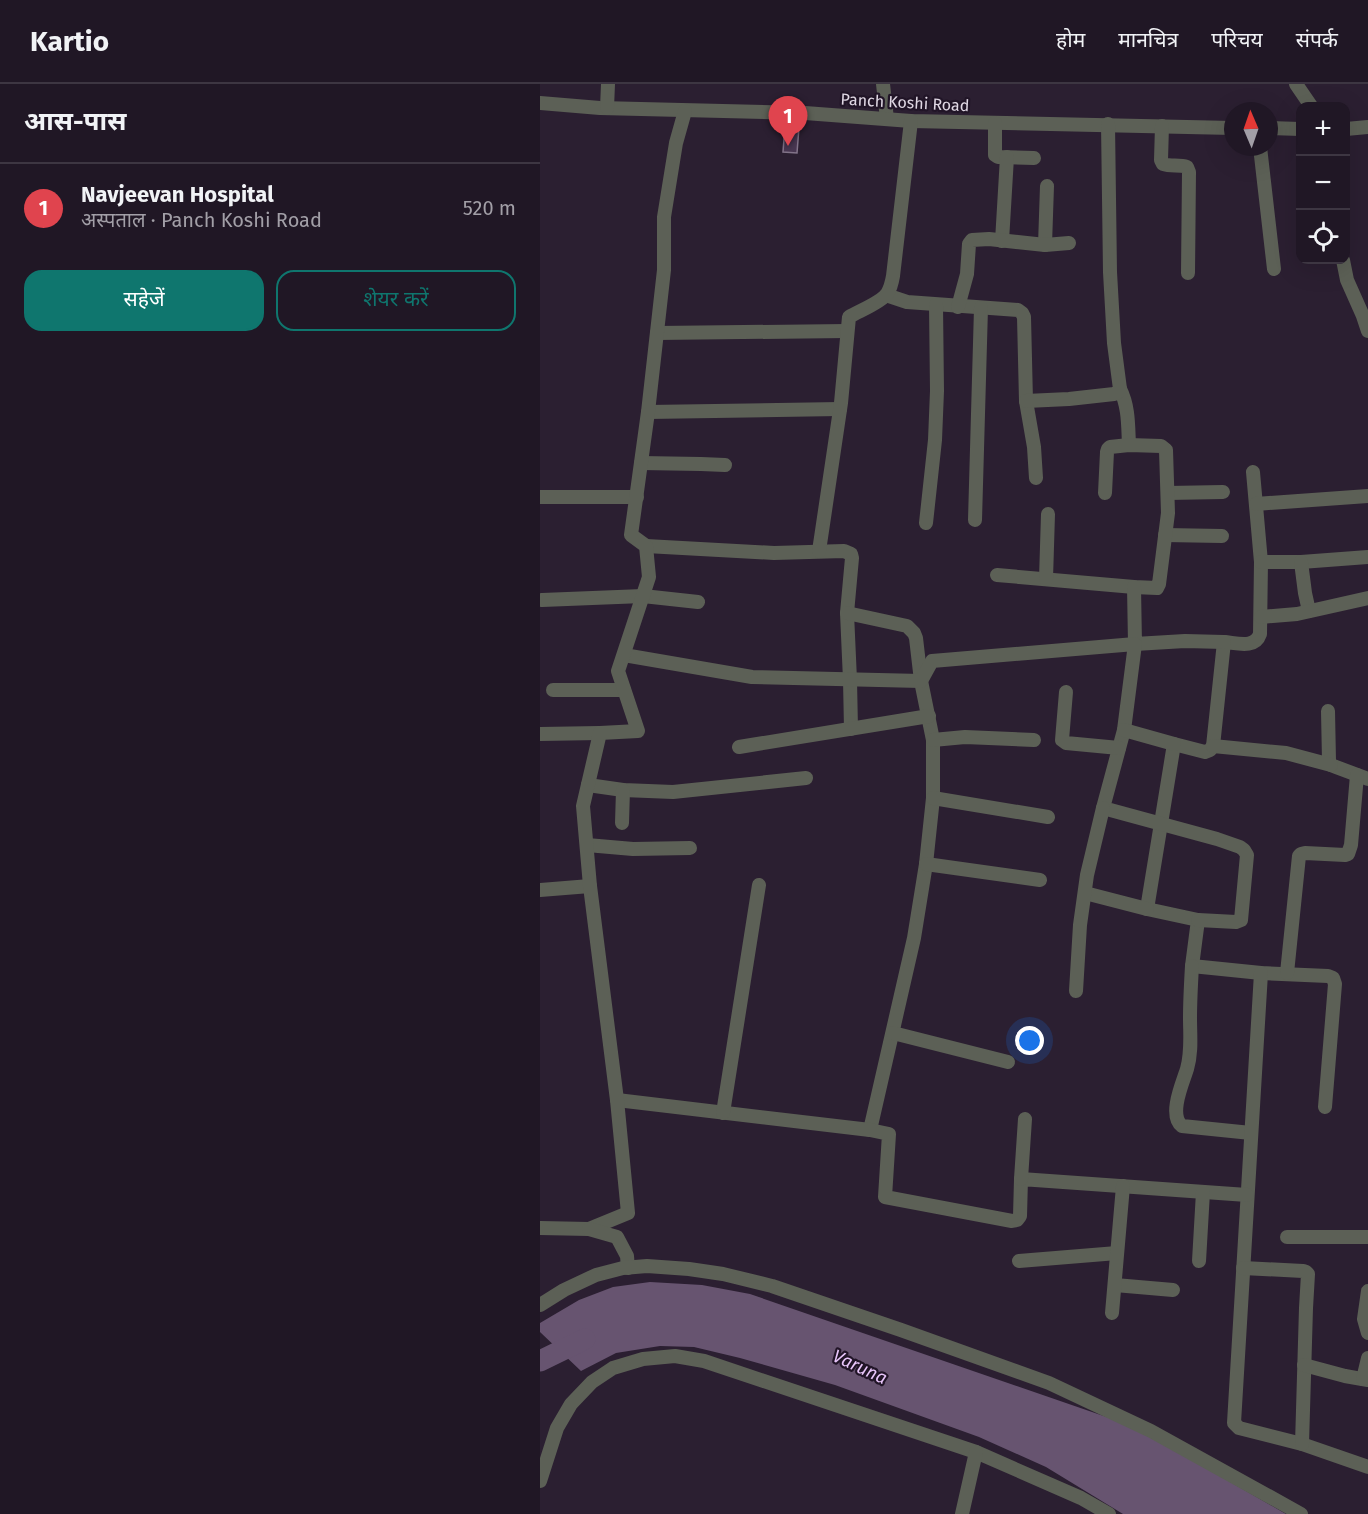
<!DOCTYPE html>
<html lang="hi">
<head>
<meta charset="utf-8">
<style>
  body { margin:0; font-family:"Fira Sans","Noto Sans Devanagari",sans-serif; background:#2d2432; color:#f1f3f6 }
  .controls { position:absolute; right:18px; top:18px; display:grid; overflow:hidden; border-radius:12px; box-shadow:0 6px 24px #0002 }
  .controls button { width:54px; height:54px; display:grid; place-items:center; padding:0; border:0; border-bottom:2px solid #3d3642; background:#201725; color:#f1f3f6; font:30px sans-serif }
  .compass { position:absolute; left:684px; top:18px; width:54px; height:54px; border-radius:50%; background:#201725; box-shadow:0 6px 24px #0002; rotate:358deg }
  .you { position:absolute; left:490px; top:957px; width:21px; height:21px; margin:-15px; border:4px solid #fff; border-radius:50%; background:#1a73e8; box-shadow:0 0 0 9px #1a73e833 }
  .badge { display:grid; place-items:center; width:39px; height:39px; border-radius:50%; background:#0f766e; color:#fff; font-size:20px; font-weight:700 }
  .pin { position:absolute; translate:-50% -50px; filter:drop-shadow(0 2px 3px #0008) }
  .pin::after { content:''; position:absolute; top:32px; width:21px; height:18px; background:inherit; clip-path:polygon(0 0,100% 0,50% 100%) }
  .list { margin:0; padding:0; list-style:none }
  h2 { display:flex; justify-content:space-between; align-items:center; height:78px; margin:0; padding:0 24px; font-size:26px }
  h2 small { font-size:20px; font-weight:400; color:#a29fa7 }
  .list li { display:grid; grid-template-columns:39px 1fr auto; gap:18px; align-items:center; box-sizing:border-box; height:90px; padding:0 24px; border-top:2px solid #3d3642 }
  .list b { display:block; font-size:22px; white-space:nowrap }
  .list p { margin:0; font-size:20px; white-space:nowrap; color:#a29fa7 }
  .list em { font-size:20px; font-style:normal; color:#a29fa7 }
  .actions { display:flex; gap:12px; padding:18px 24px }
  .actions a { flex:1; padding:14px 0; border:2px solid #0f766e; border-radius:18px; text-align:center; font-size:21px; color:#0f766e }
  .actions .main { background:#0f766e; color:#fff }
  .icon { flex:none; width:33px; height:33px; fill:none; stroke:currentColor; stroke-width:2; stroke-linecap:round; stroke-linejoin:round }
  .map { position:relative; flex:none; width:828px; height:1430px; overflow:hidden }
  header { display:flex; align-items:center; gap:36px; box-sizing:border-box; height:84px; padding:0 30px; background:#201725; border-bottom:2px solid #3d3642 }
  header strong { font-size:28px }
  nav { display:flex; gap:33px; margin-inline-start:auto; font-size:21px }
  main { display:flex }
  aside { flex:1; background:#201725 }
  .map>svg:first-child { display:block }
  .water { fill:#675470 }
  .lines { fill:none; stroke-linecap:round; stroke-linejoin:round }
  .river { stroke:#675470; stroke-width:21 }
  .building { fill:#493752; stroke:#83748a; stroke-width:1.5 }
  .minor { stroke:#5c6056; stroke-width:14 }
  .labels { text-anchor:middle; stroke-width:4.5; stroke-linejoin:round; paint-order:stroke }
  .street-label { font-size:16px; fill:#e0d8e4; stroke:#211527 }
  .water-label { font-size:18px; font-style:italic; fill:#e9c6fb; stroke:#211527 }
</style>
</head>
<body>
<header>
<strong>Kartio</strong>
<nav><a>होम</a><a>मानचित्र</a><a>परिचय</a><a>संपर्क</a></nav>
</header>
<main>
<aside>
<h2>आस-पास<small></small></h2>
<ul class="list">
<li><span class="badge" style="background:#e0444e">1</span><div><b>Navjeevan Hospital</b><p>अस्पताल · Panch Koshi Road</p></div><em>520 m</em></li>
</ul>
<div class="actions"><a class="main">सहेजें</a><a>शेयर करें</a></div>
</aside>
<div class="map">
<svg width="828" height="1430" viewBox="0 0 828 1430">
  <rect width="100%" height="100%" fill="#2b1f31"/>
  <polygon class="water" points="110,1198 162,1201 210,1210 581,1338 647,1373 746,1430 583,1430 506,1383 439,1353 295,1301 200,1274 154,1263 120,1262 76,1269 41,1287 0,1248 0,1239 39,1216 73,1203"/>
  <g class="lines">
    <polyline class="river" points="0,1277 45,1255"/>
  </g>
  <polygon class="building" points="245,42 259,43 257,69 243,68"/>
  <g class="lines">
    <g class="minor">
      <polyline points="343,0 347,35"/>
      <polyline points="756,0 771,22"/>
      <polyline points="0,19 60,24 265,29 371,37 693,44"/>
      <polyline points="67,24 68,0"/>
      <polyline points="455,39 455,71 458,73 494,74"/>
      <path d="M622 42 621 76 623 80C631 83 639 80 647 83L649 88 648 189"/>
      <polyline points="729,44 760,45"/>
      <polyline points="806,45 828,43"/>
      <polyline points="720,63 734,185"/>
      <polyline points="462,157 467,73"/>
      <polyline points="505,161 507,102"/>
      <polyline points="803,176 807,196 823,232 828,247"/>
      <polyline points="346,211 367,218 478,226 482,229 484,233 486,317 494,363 496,394"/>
      <polyline points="418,223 427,190 429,160 432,156 449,155 505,161 529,159"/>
      <polyline points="117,249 307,247"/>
      <path d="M580 305C589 323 588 342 589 361"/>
      <polyline points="486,317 529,315 574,310 578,308 580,305 574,259 570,188 568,40"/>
      <polyline points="108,328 300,325"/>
      <polyline points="101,379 161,380 185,381"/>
      <path d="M713 388 721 478 720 550C715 565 697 559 684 558L673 662 670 666 665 668 634 660 607 825 658 836 652 882 721 889 788 892 793 894 795 900 785 1023"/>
      <polyline points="628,409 683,408"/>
      <polyline points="0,413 97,413"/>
      <polyline points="716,420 828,412"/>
      <polyline points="435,436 441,224"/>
      <polyline points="386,439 395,356 397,307 396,221"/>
      <polyline points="625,451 682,452"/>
      <polyline points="106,462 234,469 304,467 311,470 312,474 307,529 310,596 311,645"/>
      <path d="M279 467 301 319 309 233C319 227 340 219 347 210 350 205 352 198 353 192L371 37"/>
      <polyline points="721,478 761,478 828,473"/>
      <polyline points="761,478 765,509 769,527"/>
      <polyline points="457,491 594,503 617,504 619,500 628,429 626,366 621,362 589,361 570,363 568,365 567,368 565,409"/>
      <polyline points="506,495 508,430"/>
      <polyline points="594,503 595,560 645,557 684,558"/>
      <polyline points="2,516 103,512 158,518"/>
      <polyline points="307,529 367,542 374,549 376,554 381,597 393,656 393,714 386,780 374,854 330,1046"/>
      <polyline points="721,533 757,530 828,514"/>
      <polyline points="84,571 212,593 381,597 392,577 595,560 584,646 563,724 677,755 700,763 704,766 707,771 701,836 696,838 658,836"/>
      <polyline points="13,606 84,606"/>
      <polyline points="526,608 522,656 526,659 579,664"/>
      <polyline points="788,627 789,677 791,681 796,683 828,695"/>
      <polyline points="584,646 634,660"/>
      <polyline points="0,650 60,649"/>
      <polyline points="393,656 425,653 494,656"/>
      <polyline points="673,662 746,669 791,681"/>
      <polyline points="199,663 389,632"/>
      <polyline points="48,701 83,706 133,708 266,694"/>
      <polyline points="393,714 508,733"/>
      <polyline points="82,739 83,706"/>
      <polyline points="47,761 93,765 150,764"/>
      <polyline points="386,780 500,796"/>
      <polyline points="0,806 50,802"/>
      <polyline points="545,809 607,825"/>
      <path d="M652 882C651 899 650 917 650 934 650 951 652 968 647 985 643 998 628 1031 642 1042L711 1049"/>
      <polyline points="721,889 694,1339 699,1344 762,1360 828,1383"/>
      <polyline points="747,889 759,772 761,770 765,769 805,771 808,770 811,761 817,691"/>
      <polyline points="536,907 540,841 547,791 563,724"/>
      <polyline points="353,949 468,978"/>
      <polyline points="77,1016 330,1046 349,1050 345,1113 472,1137 477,1136 480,1132 481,1095 707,1111"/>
      <polyline points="183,1029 219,801"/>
      <polyline points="481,1095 485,1035"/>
      <polyline points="0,1144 49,1145 88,1129 77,1016 50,802 43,722 60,649 98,647 78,587 109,493 106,462 91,451 108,328 124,186 124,133 136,59 145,27"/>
      <polyline points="49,1145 77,1153 87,1172 88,1184"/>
      <polyline points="747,1153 828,1153"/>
      <polyline points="479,1177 577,1169"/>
      <polyline points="659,1177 663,1108"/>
      <polyline points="703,1184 763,1187 766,1188 768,1190 766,1224 762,1360"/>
      <polyline points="575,1201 633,1206"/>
      <polyline points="828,1207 824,1235 828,1249"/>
      <polyline points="0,1221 24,1206 56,1191 83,1184 107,1182 149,1185 183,1190 232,1202 361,1246 509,1299 611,1347 761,1430"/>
      <polyline points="572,1229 583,1102"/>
      <polyline points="764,1281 805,1292 828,1296"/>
      <polyline points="823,1295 828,1274"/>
      <polyline points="0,1397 17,1344 31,1320 52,1298 73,1284 103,1275 135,1272 164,1277 436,1368 541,1414 569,1430"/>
      <polyline points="422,1430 436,1368"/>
    </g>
  </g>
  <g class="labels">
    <g class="street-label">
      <text transform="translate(365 18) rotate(3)" y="6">Panch Koshi Road</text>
    </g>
    <g class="water-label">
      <text transform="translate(320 1283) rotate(25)" y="6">Varuna</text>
    </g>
  </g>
</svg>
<div class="controls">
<button>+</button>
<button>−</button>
<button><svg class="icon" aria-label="locate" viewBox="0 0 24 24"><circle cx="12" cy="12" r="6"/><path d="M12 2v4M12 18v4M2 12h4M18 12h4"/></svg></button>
</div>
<svg class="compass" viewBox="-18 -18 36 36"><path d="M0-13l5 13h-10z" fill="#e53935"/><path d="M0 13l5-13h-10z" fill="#a29fa7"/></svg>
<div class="you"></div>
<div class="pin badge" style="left:248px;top:62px;background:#e0444e">1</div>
</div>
</main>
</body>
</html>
